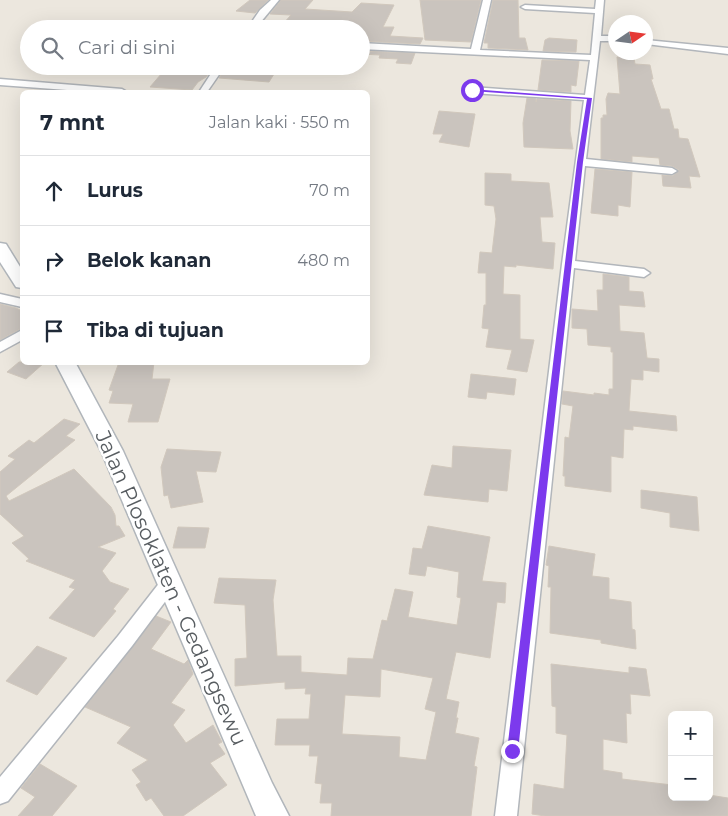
<!DOCTYPE html>
<html lang="id">
<head>
<meta charset="utf-8">
<style>
  body { margin:0; font-family:Montserrat,sans-serif; background:#f6f6f7; color:#1f2937 }
  .controls { position:absolute; right:15px; bottom:15px; display:grid; overflow:hidden; border-radius:8px; box-shadow:0 5px 20px #0002 }
  .controls button { width:45px; height:45px; display:grid; place-items:center; padding:0; border:0; border-bottom:1px solid #e0e1e3; background:#fff; color:#1f2937; font:25px sans-serif }
  .compass { position:absolute; left:608px; top:15px; width:45px; height:45px; border-radius:50%; background:#fff; box-shadow:0 5px 20px #0002; rotate:77deg }
  .stop { position:absolute; width:15px; height:15px; margin:-11px; border:4px solid #7c3aed; border-radius:50%; background:#fff }
  .stop.end { background:#7c3aed; border-color:#fff; box-shadow:0 1px 5px #0008 }
  .list { margin:0; padding:0; list-style:none }
  h2 { display:flex; justify-content:space-between; align-items:center; height:65px; margin:0; padding:0 20px; font-size:21px }
  h2 small { font-size:16px; font-weight:400; color:#747a83 }
  .list li { display:grid; grid-template-columns:32px 1fr auto; gap:15px; align-items:center; box-sizing:border-box; height:70px; padding:0 20px; border-top:1px solid #e0e1e3 }
  .list b { display:block; font-size:19px; white-space:nowrap }
  .list em { font-size:16px; font-style:normal; color:#747a83 }
  .icon { flex:none; width:28px; height:28px; fill:none; stroke:currentColor; stroke-width:2; stroke-linecap:round; stroke-linejoin:round }
  .map { position:relative; flex:none; width:728px; height:816px; overflow:hidden }
  .search { position:absolute; background:#fff; box-shadow:0 5px 20px #0002; left:20px; top:20px; width:350px; height:55px; display:flex; align-items:center; gap:12px; box-sizing:border-box; padding:0 18px; border-radius:28px; color:#747a83; font-size:19px }
  .panel { position:absolute; background:#fff; box-shadow:0 5px 20px #0002; left:20px; top:90px; width:350px; height:275px; border-radius:8px }
  .map>svg:first-child { display:block }
  .building { fill:#cac4be; stroke:#d1c8bd; fill-rule:evenodd }
  .lines { fill:none; stroke-linecap:round; stroke-linejoin:round }
  .street-casing { stroke:#b2b6bb; stroke-width:3 }
  .secondary-casing { stroke:#b1b6bb; stroke-width:3 }
  .street { fill:#fff; fill-rule:evenodd }
  .secondary { fill:#fff; fill-rule:evenodd }
  .route { fill:#7c3aed }
  .labels { text-anchor:middle; stroke-width:5; stroke-linejoin:round; paint-order:stroke }
  .near-street-label { font-size:21px; fill:#585d61; stroke:#fff }
</style>
</head>
<body>
<div class="map">
<svg width="728" height="816" viewBox="0 0 728 816">
  <rect width="100%" height="100%" fill="#ece7de"/>
  <g class="building">
    <polygon points="250,0 268,0 255,13 236,11"/>
    <polygon points="281,0 313,0 305,9 352,12 361,3 394,5 383,27 394,27 390,36 423,38 420,44 361,41 363,29 282,29 285,26 282,25 291,15 270,14"/>
    <polygon points="420,0 481,0 471,42 425,40"/>
    <polygon points="493,0 518,0 519,38 525,38 528,50 488,48 488,43 484,43"/>
    <polygon points="549,38 577,40 576,52 543,51 545,40"/>
    <polygon points="361,51 415,53 411,64 396,63 398,59 379,58 380,55 361,54"/>
    <polygon points="617,57 634,58 635,64 650,65 653,79 651,79 661,109 669,109 674,129 678,129 679,138 688,139 700,177 689,176 691,188 663,186 662,175 673,176 679,170 672,166 660,165 659,158 632,156 632,162 601,159 601,118 603,118 603,115 607,115 606,99 608,93 620,94"/>
    <polygon points="542,60 579,61 576,86 571,85 571,92 538,90"/>
    <polygon points="168,66 214,66 206,77 198,82 192,90 150,87"/>
    <polygon points="227,66 279,66 269,82 219,78"/>
    <polygon points="527,98 536,99 536,102 537,99 571,101 570,131 573,149 524,147 523,123"/>
    <polygon points="439,111 475,114 469,147 439,142 443,134 433,134"/>
    <polygon points="595,169 632,172 630,207 618,205 618,216 591,213"/>
    <polygon points="485,173 511,174 511,181 549,183 553,217 540,217 542,242 555,243 553,269 516,265 516,267 504,266 503,294 520,295 520,339 534,340 527,372 507,369 512,350 486,347 489,329 482,328 484,305 486,305 486,273 478,273 480,252 492,253 496,219 494,206 485,205"/>
    <polygon points="603,274 629,277 629,291 643,292 645,307 619,305 620,331 644,333 647,358 659,359 659,372 643,370 643,380 631,379 629,411 676,416 677,431 633,426 633,430 624,429 623,458 611,456 611,492 565,486 565,476 563,476 565,437 569,438 573,406 562,404 563,391 594,395 594,393 609,395 609,389 613,389 613,352 611,352 611,347 588,345 587,329 572,328 572,309 598,311 597,290 603,290"/>
    <polygon points="0,304 16,308 22,311 22,328 0,340"/>
    <polygon points="19,362 45,362 26,379 7,372"/>
    <polygon points="124,362 154,362 152,379 170,379 158,422 128,422 133,404 109,403 113,391 109,390 118,365 123,364"/>
    <polygon points="471,374 516,379 514,395 487,392 486,399 468,397"/>
    <polygon points="64,419 80,424 66,436 75,440 6,496 9,501 74,469 111,507 115,515 116,526 119,526 125,536 98,547 116,553 102,571 110,582 129,589 113,609 116,611 94,637 49,618 75,589 69,587 75,580 26,561 29,559 12,543 24,536 0,514 0,472 15,459 8,456 29,440 34,443"/>
    <polygon points="453,446 511,450 507,491 489,489 488,502 424,495 432,465 452,468"/>
    <polygon points="167,449 221,452 216,472 196,471 203,502 171,508 168,495 164,496 161,467"/>
    <polygon points="641,490 697,497 699,531 670,527 670,513 641,508"/>
    <path d="M428 526 490 537 482 581 506 583 505 603 497 602 490 658 456 652 446 699 459 702 456 718H458L455 733 479 738 474 766 477 767 471 816H331L332 803H320L322 784 315 783 318 756H309L310 745H275L277 719H309L311 694H305L306 688 285 689V682L235 686V659L247 658 245 605 214 603 219 578 276 580 273 600 277 656H301V672L347 675 348 658 373 659 382 620 387 621 395 589 413 592 408 617 457 625 461 598 457 597 459 572 427 566 425 576 409 574 413 548 422 549ZM381 669 433 678 425 709 436 712 426 760 399 757 400 737 342 734 345 695 380 697Z"/>
    <polygon points="178,527 209,528 205,548 173,548"/>
    <polygon points="549,546 595,554 592,576 609,578 609,599 631,602 632,629 635,630 636,649 601,643 601,640 550,633 551,587 548,587 549,566 546,565"/>
    <polygon points="156,616 171,622 151,649 184,664 188,660 193,674 171,703 185,710 173,725 186,743 213,725 222,742 218,744 225,754 210,763 227,785 183,816 164,816 151,798 146,801 136,785 141,782 132,770 148,760 117,743 131,727 85,707"/>
    <polygon points="37,646 67,658 37,695 6,681"/>
    <polygon points="551,664 629,673 629,667 646,669 650,696 630,694 631,714 626,713 627,743 603,739 603,770 622,773 622,779 672,785 672,797 709,797 709,795 728,798 728,816 545,816 532,814 534,784 564,789 567,735 556,733 556,707 552,706"/>
    <polygon points="40,764 77,786 52,816 18,816 35,797 21,788"/>
  </g>
  <g class="lines">
    <defs>
      <g id="street">
        <polygon points="271,0 279,0 255,29 247,29 260,10"/>
        <polygon points="483,0 491,0 480,50 591,55 595,13 525,9 521,7 525,5 595,9 596,0 604,0 601,36 616,36 616,41 600,41 586,159 672,168 677,171 672,174 585,166 575,261 644,269 650,273 644,277 574,268 517,816 495,816 562,264 584,100 472,93 467,90 472,87 585,95 590,60 361,49 361,43 471,49"/>
        <polygon points="646,40 728,48 728,54 646,44"/>
        <polygon points="216,66 225,66 207,92 199,92"/>
        <polygon points="0,79 122,89 127,92 94,92 0,85"/>
        <polygon points="0,294 22,299 22,307 0,302"/>
        <polygon points="22,330 22,340 0,352 0,342"/>
        <polygon points="170,575 176,577 179,582 176,587 132,646 8,801 0,804 0,777 118,636 164,577"/>
      </g>
      <g id="secondary">
        <polygon points="0,243 6,244 22,270 22,288 16,287 0,262"/>
        <polygon points="55,362 75,362 123,451 272,783 289,816 256,816 101,451"/>
      </g>
    </defs>
    <use href="#street" class="street-casing"/>
    <use href="#secondary" class="secondary-casing"/>
    <use href="#street" class="street"/>
    <use href="#secondary" class="secondary"/>
  </g>
  <polygon class="route" points="471,89 592,98 583,162 518,751 516,755 512,756 508,755 507,751 577,162 587,99 472,91"/>
  <g class="labels">
    <g class="near-street-label">
      <text transform="translate(171 588) rotate(66)" y="7">Jalan Plosoklaten - Gedangsewu</text>
    </g>
  </g>
</svg>
<div class="controls">
<button>+</button>
<button>−</button>
</div>
<svg class="compass" viewBox="-18 -18 36 36"><path d="M0-13l5 13h-10z" fill="#e53935"/><path d="M0 13l5-13h-10z" fill="#747a83"/></svg>
<div class="stop" style="left:472px;top:90px"></div>
<div class="stop end" style="left:512px;top:751px"></div>
<div class="search"><svg class="icon" aria-label="search" viewBox="0 0 24 24"><circle cx="10" cy="10" r="6"/><path d="M15 15l6 6"/></svg>Cari di sini</div>
<section class="panel">
<h2>7 mnt<small>Jalan kaki · 550 m</small></h2>
<ul class="list">
<li><svg class="icon" aria-label="ahead" viewBox="0 0 24 24"><path d="M12 20V5M6 11l6-6 6 6"/></svg><div><b>Lurus</b></div><em>70 m</em></li>
<li><svg class="icon" aria-label="right" viewBox="0 0 24 24"><path d="M7 20v-9h11M14 6l5 5-5 5"/></svg><div><b>Belok kanan</b></div><em>480 m</em></li>
<li><svg class="icon" aria-label="arrive" viewBox="0 0 24 24"><path d="M6 21V4h12l-3 4 3 4H6"/></svg><div><b>Tiba di tujuan</b></div></li>
</ul>
</section>
</div>
</body>
</html>
